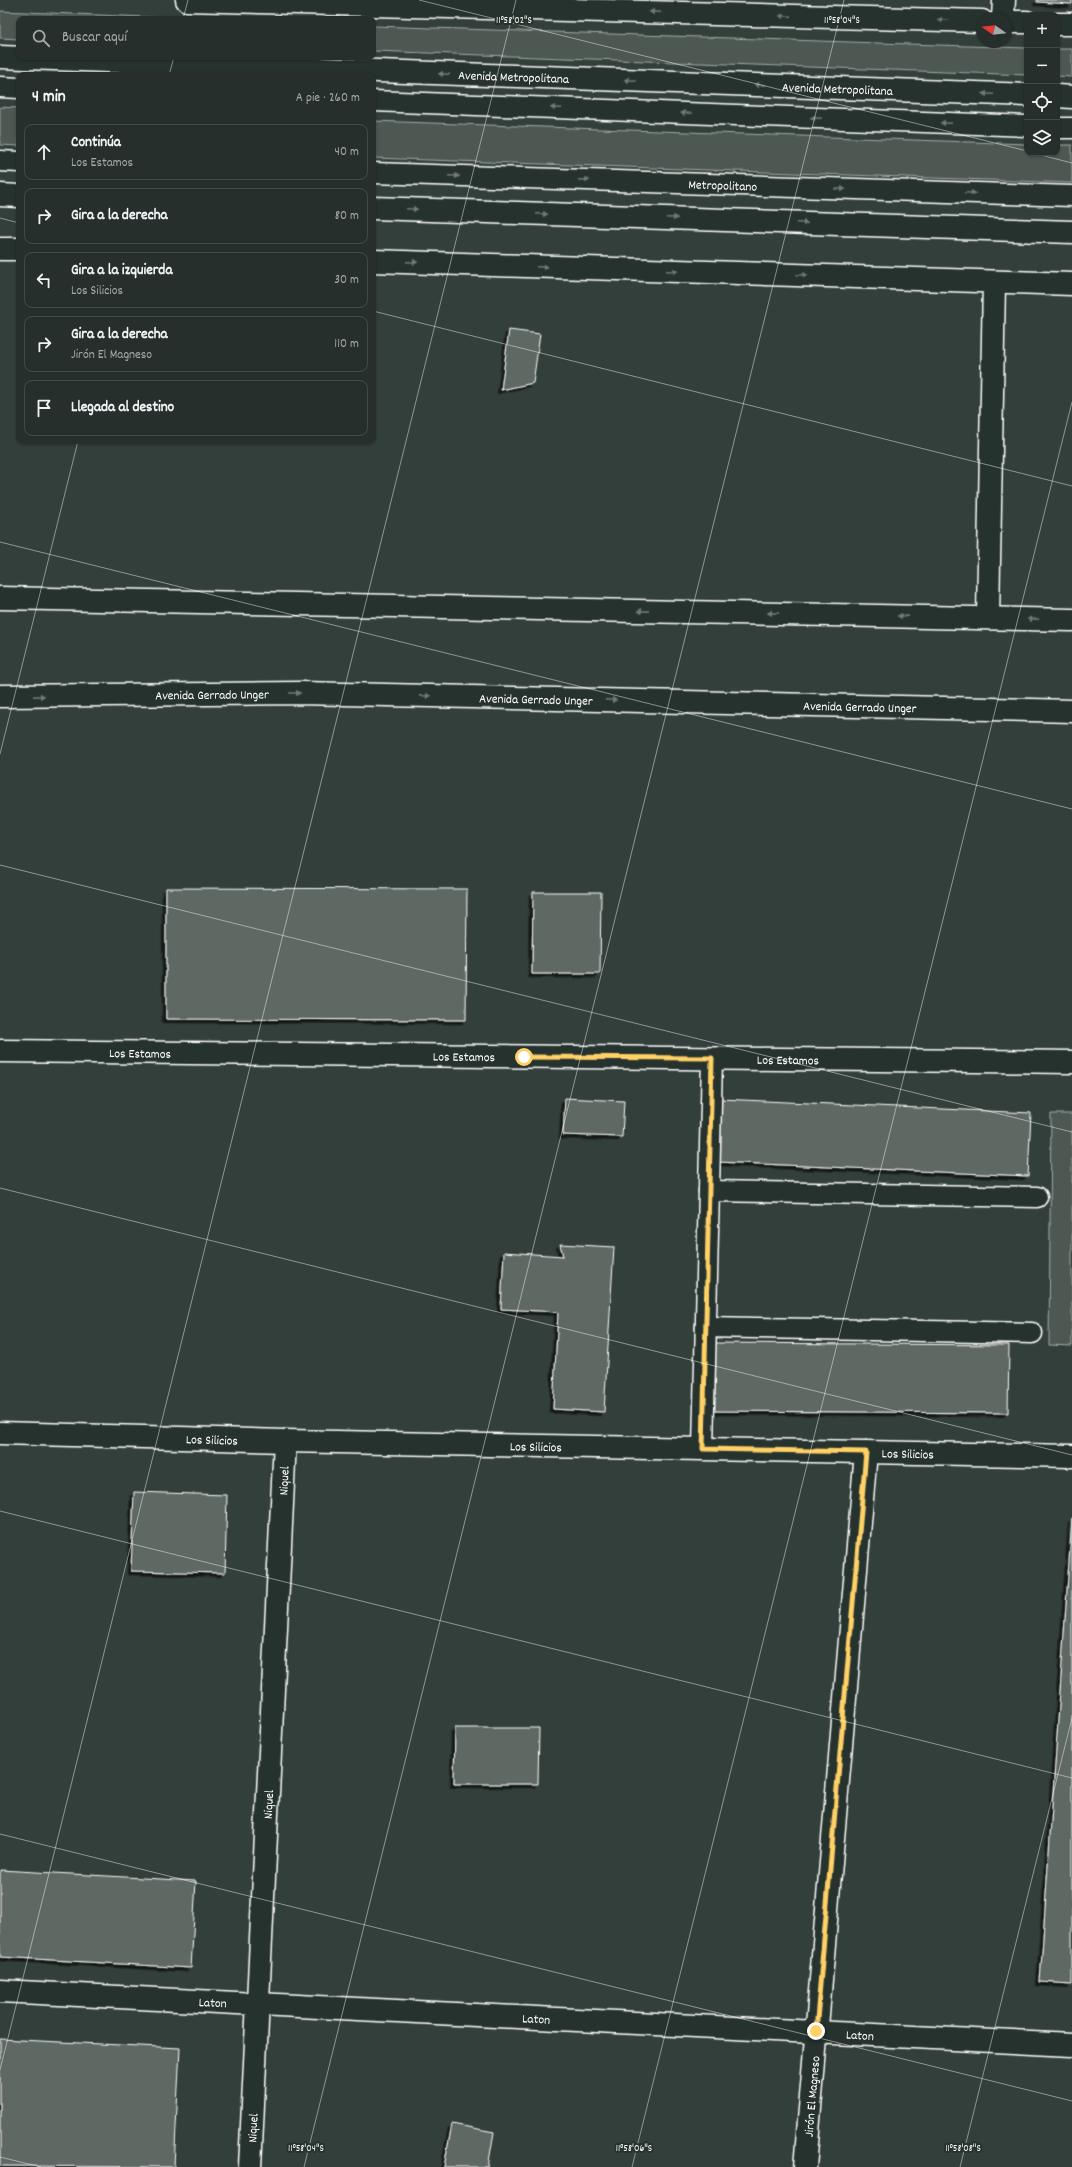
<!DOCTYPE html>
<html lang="es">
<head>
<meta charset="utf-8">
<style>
  body { margin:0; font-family:Dekko,sans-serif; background:#323b38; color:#f1f3f6 }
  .controls { position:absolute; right:12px; top:12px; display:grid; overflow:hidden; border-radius:8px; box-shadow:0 1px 3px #0004 }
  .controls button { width:36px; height:36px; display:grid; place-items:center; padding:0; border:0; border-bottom:1px solid #424a48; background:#262f2c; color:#f1f3f6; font:20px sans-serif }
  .compass { position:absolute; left:976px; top:12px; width:36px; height:36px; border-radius:50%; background:#262f2c; box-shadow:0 1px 3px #0004; rotate:284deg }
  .stop { position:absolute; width:12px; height:12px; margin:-9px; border:3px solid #ffd166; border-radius:50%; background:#fff }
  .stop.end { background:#ffd166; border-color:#fff; box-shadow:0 1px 4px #0008 }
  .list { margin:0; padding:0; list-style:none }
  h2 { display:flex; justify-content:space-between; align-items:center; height:52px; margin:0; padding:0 16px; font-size:17px }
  h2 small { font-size:13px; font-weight:400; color:#a4a9a9 }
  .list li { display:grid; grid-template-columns:26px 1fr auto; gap:12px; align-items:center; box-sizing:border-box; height:56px; margin:0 8px 8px; padding:0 8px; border:1px solid #424a48; border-radius:8px }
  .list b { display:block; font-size:15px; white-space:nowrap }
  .list p { margin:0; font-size:13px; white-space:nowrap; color:#a4a9a9 }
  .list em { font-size:13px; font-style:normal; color:#a4a9a9 }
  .icon { flex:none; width:22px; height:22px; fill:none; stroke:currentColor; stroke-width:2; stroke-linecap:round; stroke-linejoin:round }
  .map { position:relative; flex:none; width:1072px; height:2167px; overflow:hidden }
  .search { position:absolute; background:#262f2c; box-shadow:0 1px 3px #0004; left:16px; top:16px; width:360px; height:44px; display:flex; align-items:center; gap:10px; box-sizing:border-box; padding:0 14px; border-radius:8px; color:#a4a9a9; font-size:15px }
  .panel { position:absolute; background:#262f2c; box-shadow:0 1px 3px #0004; left:16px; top:72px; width:360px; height:372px; border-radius:8px }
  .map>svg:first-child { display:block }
  .green { fill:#4d5853; stroke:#a6aca9 }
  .building { fill:#5f6964; stroke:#fff; filter:url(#shadow) }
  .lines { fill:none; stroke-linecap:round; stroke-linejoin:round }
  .lane-casing { stroke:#fff; stroke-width:23 }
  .street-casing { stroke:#fff; stroke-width:25 }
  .secondary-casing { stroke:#fff; stroke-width:25 }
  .lane { stroke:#26332d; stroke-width:20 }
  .street { stroke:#26332d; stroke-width:22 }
  .secondary { stroke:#26332d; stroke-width:22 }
  .oneway { fill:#727a76 }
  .route { stroke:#ffd166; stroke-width:5 }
  .ticks { fill:none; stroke:#fff; stroke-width:1; stroke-opacity:0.45 }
  .labels { text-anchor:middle; stroke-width:4; stroke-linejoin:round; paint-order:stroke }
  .street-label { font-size:13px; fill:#fff; stroke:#26332d }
  .ticks-label { font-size:10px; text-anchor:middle; fill:#fff; stroke:#26332d; stroke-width:4; stroke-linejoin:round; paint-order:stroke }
</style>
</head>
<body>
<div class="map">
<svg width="1072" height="2167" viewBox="0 0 1072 2167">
  <defs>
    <filter id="shadow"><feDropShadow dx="-3.5" dy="3.5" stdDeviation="0" flood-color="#0009"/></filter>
  </defs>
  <rect width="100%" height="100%" fill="#333f3a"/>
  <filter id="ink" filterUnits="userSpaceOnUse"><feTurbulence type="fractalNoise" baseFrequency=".025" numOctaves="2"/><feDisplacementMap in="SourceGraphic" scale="8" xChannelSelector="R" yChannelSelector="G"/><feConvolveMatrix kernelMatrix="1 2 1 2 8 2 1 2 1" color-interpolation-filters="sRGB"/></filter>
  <g filter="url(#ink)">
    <g class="green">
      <polygon points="0,11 196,19 19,19 19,39 0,38"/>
      <polygon points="373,26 1027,48 1027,75 373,51"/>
      <polygon points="1057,49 1072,49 1072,77 1057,76"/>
      <polygon points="0,107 19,108 19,146 0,145"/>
      <polygon points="373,121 1027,144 1027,153 1057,153 1057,145 1072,145 1072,183 373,158"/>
      <polygon points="1051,1114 1072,1114 1072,1346 1049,1345"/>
    </g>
    <g class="building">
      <polygon points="1037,0 1072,0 1072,4 1037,2"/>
      <polygon points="509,330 540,334 533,383 501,390"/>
      <polygon points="166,888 467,889 466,1020 166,1019"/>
      <polygon points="533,892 601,892 600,974 532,974"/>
      <polygon points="565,1098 624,1101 622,1137 563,1135"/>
      <polygon points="720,1099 1031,1113 1028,1176 717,1162"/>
      <polygon points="560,1244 614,1247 604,1412 553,1409 558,1312 501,1309 504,1252 563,1256"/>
      <polygon points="712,1343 1009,1345 1008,1413 711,1411"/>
      <polygon points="134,1492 227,1495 225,1573 131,1571"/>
      <polygon points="1072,1518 1072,1984 1040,1982"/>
      <polygon points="455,1728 539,1728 538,1784 454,1784"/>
      <polygon points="0,1870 196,1881 191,1968 0,1957"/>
      <polygon points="0,2039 180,2048 174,2167 0,2166"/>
      <polygon points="452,2124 494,2132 488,2167 444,2167"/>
    </g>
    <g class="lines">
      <defs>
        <g id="lane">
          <polyline points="0,87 19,88"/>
          <polyline points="373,101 1027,126"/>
          <polyline points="1057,128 1072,128"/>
          <polyline points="0,161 19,162"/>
          <path id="s1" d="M373 173 1072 196"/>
          <polyline points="709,1191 1037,1197"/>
          <polyline points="706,1327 1032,1333"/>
          <polyline points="703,1449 712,1059"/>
        </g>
        <g id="street">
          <polyline points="1003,18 1004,0"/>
          <polyline points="988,617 994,282"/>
          <path id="s2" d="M0 1051 1072 1062"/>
          <path id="s3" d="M0 1433 285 1441 1072 1456"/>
          <path id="s4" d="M0 1991 1072 2045"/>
          <path id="s5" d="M250 2167 285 1441"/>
          <path id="s6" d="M805 2167 866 1452"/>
        </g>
        <g id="secondary">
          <polyline points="187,0 982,21"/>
          <polyline points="1006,22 1027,22"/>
          <polyline points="1057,24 1072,24"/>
          <path id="s7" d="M0 57 1027 95"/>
          <polyline points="1057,96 1072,97"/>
          <polyline points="0,195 19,196"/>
          <polyline points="373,208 1072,232"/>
          <polyline points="0,249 19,249"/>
          <polyline points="373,261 1072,284"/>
          <polyline points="0,598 1072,620"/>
          <path id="s8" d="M0 696 301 693 1072 711"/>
        </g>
      </defs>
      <use href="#lane" class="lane-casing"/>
      <use href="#street" class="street-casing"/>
      <use href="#secondary" class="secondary-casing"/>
      <use href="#lane" class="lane"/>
      <use href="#street" class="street"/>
      <use href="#secondary" class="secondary"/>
    </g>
    <defs><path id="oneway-solid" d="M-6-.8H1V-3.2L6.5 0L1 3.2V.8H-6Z"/></defs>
    <g class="oneway">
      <use href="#oneway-solid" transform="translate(655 12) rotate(-178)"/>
      <use href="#oneway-solid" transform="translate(785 16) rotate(-178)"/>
      <use href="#oneway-solid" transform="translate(943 20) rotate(-178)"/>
      <use href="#oneway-solid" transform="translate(444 74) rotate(-178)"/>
      <use href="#oneway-solid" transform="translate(630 80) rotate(-178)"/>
      <use href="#oneway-solid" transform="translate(760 85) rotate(-178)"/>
      <use href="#oneway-solid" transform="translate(988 94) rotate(-178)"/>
      <use href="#oneway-solid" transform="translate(556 108) rotate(-178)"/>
      <use href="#oneway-solid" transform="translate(686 113) rotate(-178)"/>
      <use href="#oneway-solid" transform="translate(816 118) rotate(-178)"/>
      <use href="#oneway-solid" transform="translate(946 123) rotate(-178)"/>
      <use href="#oneway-solid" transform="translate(454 176) rotate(2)"/>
      <use href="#oneway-solid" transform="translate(584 180) rotate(2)"/>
      <use href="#oneway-solid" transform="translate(840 189) rotate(2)"/>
      <use href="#oneway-solid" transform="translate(970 193) rotate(2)"/>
      <use href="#oneway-solid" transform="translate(412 209) rotate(2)"/>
      <use href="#oneway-solid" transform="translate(542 214) rotate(2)"/>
      <use href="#oneway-solid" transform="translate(672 218) rotate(2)"/>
      <use href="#oneway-solid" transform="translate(802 223) rotate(2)"/>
      <use href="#oneway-solid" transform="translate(412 262) rotate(2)"/>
      <use href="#oneway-solid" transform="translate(542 267) rotate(2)"/>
      <use href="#oneway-solid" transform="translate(672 271) rotate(2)"/>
      <use href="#oneway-solid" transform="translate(802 275) rotate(2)"/>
      <use href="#oneway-solid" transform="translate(643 611) rotate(-179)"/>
      <use href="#oneway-solid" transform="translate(773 613) rotate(-179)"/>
      <use href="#oneway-solid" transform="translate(903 616) rotate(-179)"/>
      <use href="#oneway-solid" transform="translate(1033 619) rotate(-179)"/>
      <use href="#oneway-solid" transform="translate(295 693)"/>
      <use href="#oneway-solid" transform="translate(39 696) rotate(-1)"/>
      <use href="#oneway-solid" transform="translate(425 696) rotate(1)"/>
      <use href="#oneway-solid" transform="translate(611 700) rotate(1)"/>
    </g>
  </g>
  <g class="lines" filter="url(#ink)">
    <polyline class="route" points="524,1057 712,1058 703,1449 866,1452 816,2031"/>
  </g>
  <path class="ticks" d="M419 0 1027 151M183 19 188 0M169 75 174 57M1033 153 1072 163M0 218 19 223M373 311 1072 486M0 542 1072 809M0 754 78 441M0 865 1072 1132M0 1188 1072 1455M0 1511 1072 1778M0 1834 1072 2101M0 2070 516 0M0 2157 41 2167M304 2167 844 0M632 2167 1072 402M960 2167 1072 1718"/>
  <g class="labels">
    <g class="street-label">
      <text dy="5" stroke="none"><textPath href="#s7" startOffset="514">Avenida Metropolitana</textPath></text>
      <text dy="5" stroke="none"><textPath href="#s7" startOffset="838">Avenida Metropolitana</textPath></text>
      <text dy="5" stroke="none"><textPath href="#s1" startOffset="350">Metropolitano</textPath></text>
      <text dy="5" stroke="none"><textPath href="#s8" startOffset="212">Avenida Gerrado Unger</textPath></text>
      <text dy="5" stroke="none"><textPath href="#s8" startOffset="536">Avenida Gerrado Unger</textPath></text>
      <text dy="5" stroke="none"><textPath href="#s8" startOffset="860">Avenida Gerrado Unger</textPath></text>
      <text dy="5" stroke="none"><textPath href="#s2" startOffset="140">Los Estamos</textPath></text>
      <text dy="5" stroke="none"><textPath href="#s2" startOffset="464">Los Estamos</textPath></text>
      <text dy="5" stroke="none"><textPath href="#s2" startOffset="788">Los Estamos</textPath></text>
      <text dy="5" stroke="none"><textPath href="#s3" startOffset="212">Los Silicios</textPath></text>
      <text dy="5" stroke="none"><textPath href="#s3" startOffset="536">Los Silicios</textPath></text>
      <text dy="5" stroke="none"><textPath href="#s3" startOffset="908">Los Silicios</textPath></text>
      <text dy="5" stroke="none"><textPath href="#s5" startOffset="687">Niquel</textPath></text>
      <text dy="5" stroke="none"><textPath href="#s5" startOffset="363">Niquel</textPath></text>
      <text dy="5" stroke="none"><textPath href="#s4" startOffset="213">Laton</textPath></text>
      <text dy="5" stroke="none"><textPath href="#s4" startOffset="537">Laton</textPath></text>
      <text dy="5" stroke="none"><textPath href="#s4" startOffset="861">Laton</textPath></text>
      <text dy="5" stroke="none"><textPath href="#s6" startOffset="71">Jirón El Magneso</textPath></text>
      <text dy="5" stroke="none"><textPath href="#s5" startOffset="39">Niquel</textPath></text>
    </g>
  </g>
  <g class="ticks-label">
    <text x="514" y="23">11°58'02"S</text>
    <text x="842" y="23">11°58'04"S</text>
    <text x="306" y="2151">11°58'04"S</text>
    <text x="634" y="2151">11°58'06"S</text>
    <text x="963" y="2151">11°58'08"S</text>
  </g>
</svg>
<div class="controls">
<button>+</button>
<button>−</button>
<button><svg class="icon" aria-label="locate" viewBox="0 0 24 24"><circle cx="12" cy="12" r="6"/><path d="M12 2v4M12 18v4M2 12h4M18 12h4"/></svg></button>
<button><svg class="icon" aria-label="layers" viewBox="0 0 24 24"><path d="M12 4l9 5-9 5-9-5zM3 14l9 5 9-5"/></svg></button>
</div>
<svg class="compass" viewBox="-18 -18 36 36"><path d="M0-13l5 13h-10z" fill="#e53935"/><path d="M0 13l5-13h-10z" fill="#a4a9a9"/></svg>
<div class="stop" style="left:524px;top:1057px"></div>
<div class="stop end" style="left:816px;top:2031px"></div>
<div class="search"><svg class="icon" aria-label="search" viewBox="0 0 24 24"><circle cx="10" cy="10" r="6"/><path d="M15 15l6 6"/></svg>Buscar aquí</div>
<section class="panel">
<h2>4 min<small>A pie · 260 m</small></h2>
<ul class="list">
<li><svg class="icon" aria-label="ahead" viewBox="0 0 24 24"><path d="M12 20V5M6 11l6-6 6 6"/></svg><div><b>Continúa</b><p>Los Estamos</p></div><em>40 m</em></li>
<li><svg class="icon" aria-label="right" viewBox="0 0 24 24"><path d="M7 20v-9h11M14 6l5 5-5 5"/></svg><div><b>Gira a la derecha</b></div><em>80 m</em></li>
<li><svg class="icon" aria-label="left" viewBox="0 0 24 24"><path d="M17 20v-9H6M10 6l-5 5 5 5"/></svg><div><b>Gira a la izquierda</b><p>Los Silicios</p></div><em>30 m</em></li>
<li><svg class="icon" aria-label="right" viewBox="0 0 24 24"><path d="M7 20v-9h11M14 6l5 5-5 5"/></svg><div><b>Gira a la derecha</b><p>Jirón El Magneso</p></div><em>110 m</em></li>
<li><svg class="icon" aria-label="arrive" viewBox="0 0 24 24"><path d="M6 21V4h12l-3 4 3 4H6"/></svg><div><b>Llegada al destino</b></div></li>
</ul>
</section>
</div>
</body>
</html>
